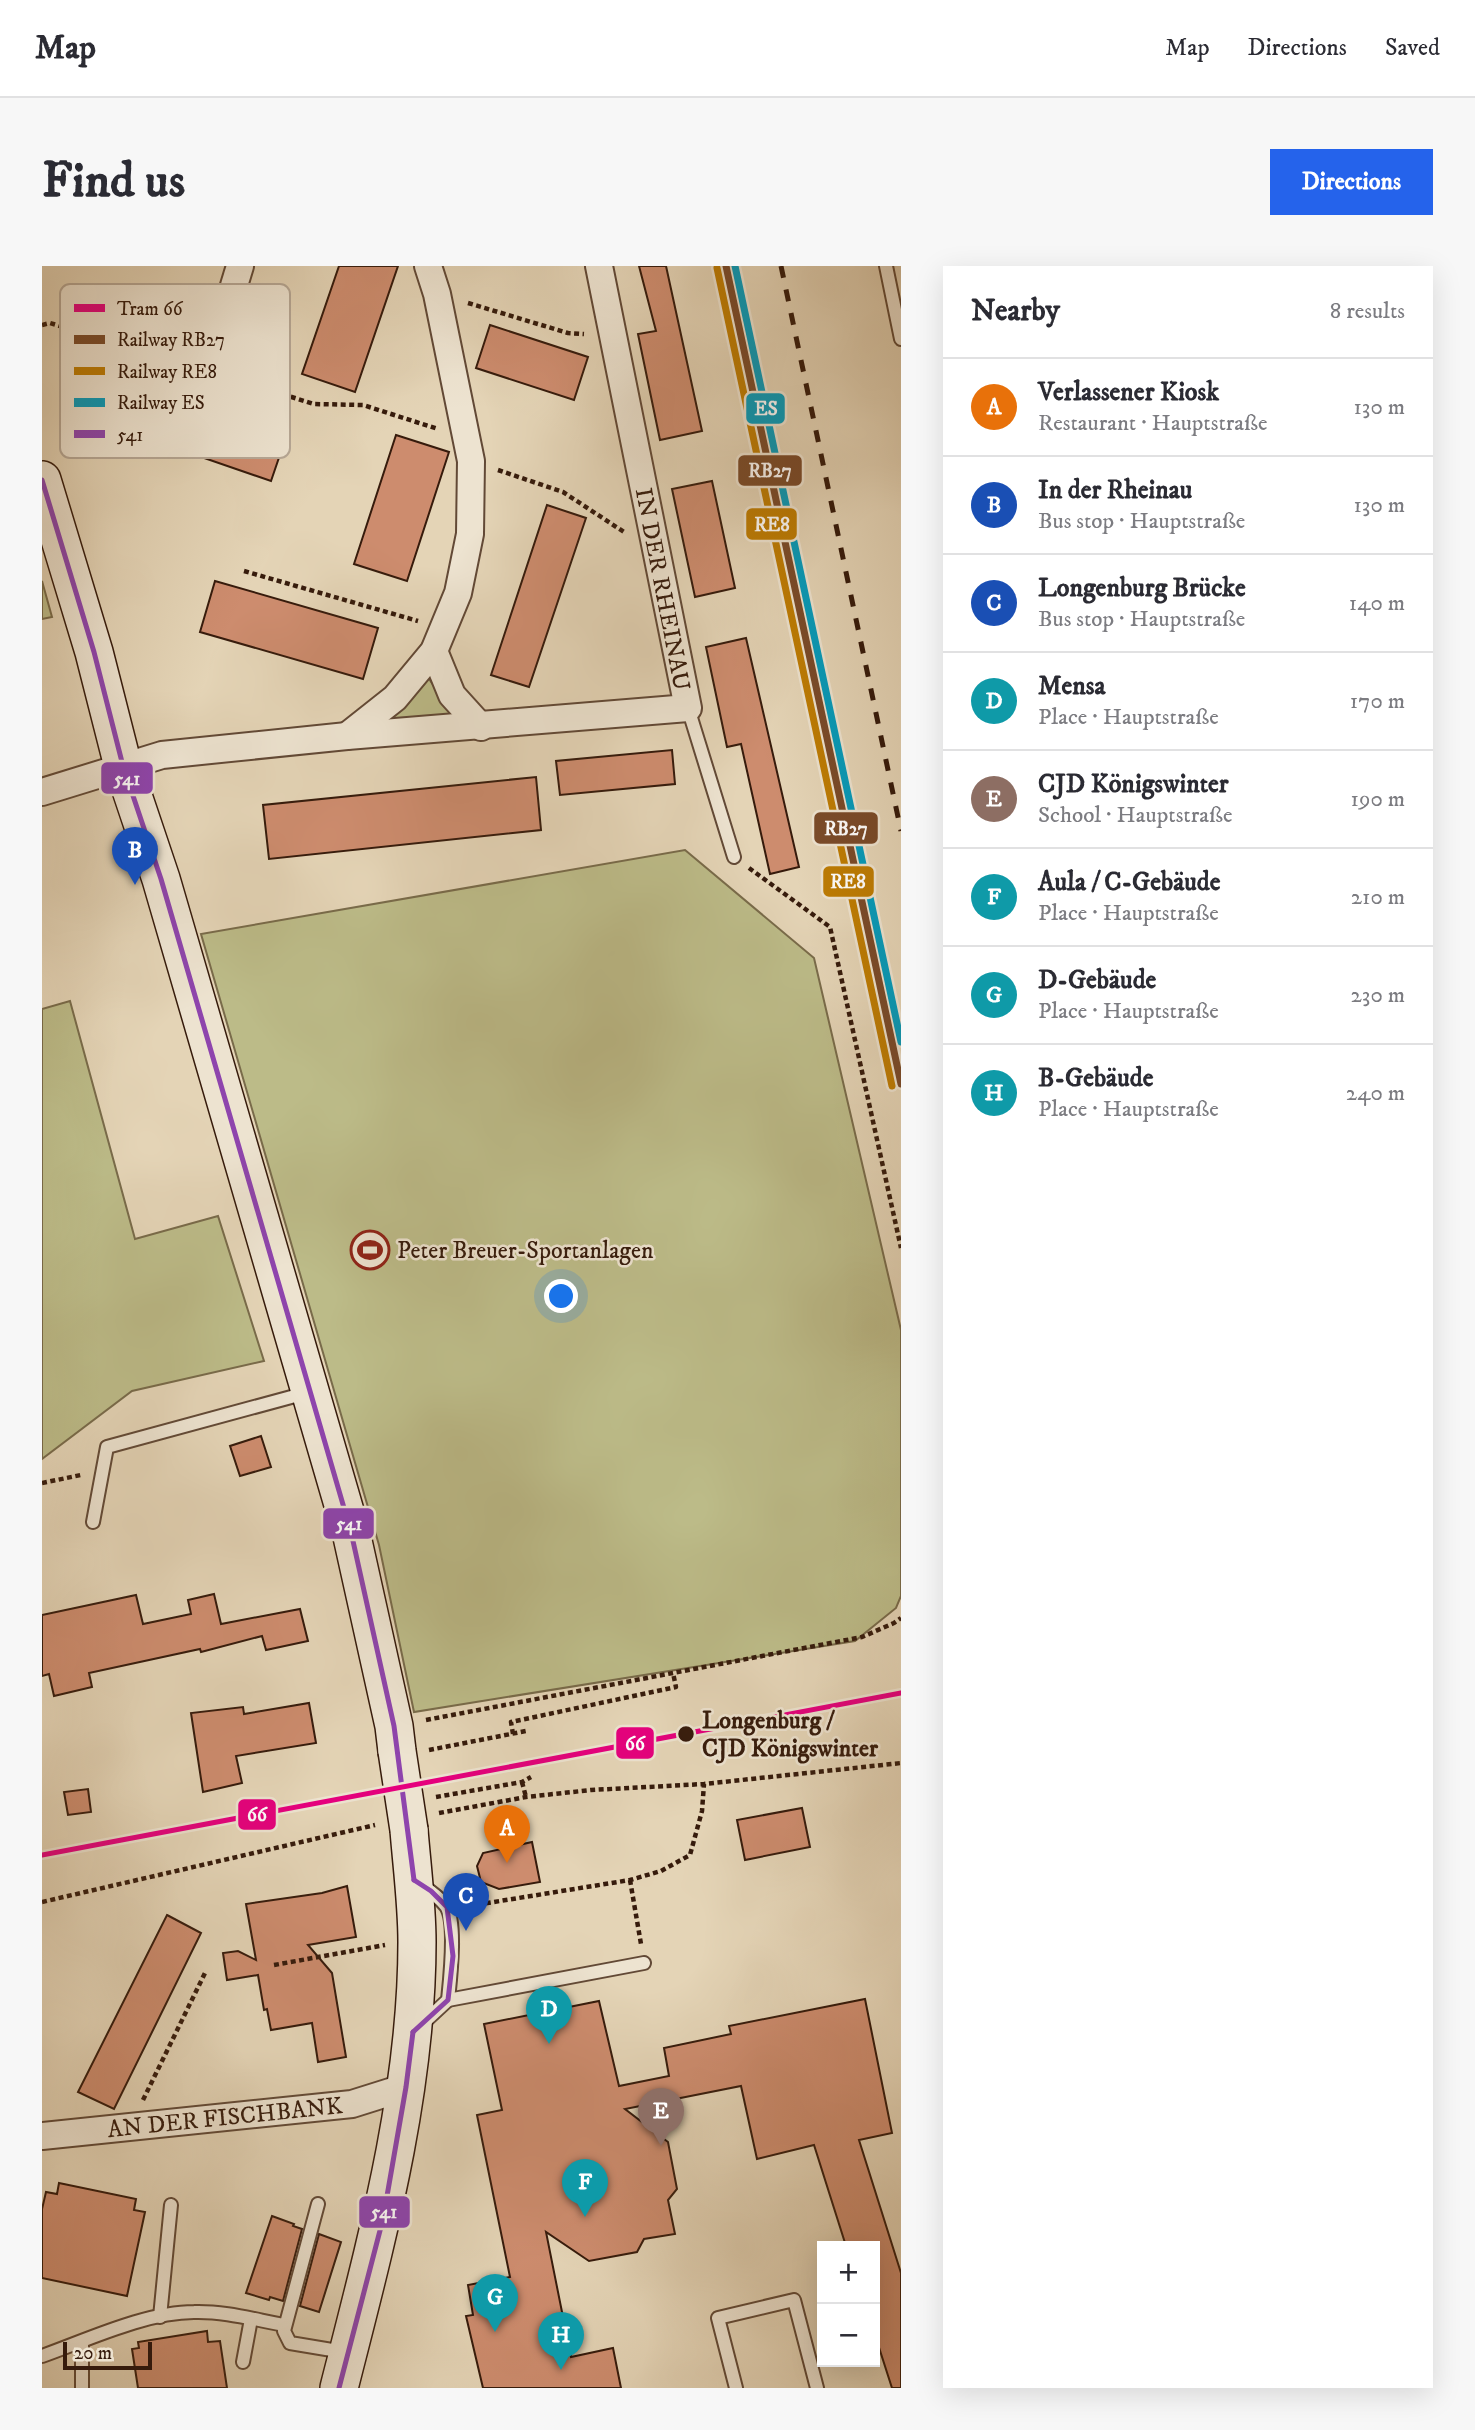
<!DOCTYPE html>
<html lang="en">
<head>
<meta charset="utf-8">
<style>
  body { margin:0; font-family:"IM FELL DW Pica",serif; background:#f7f7f7; color:#2b2b33 }
  .controls { position:absolute; right:21px; bottom:21px; display:grid; overflow:hidden; border-radius:0px; box-shadow:0 7px 28px #0002 }
  .controls button { width:63px; height:63px; display:grid; place-items:center; padding:0; border:0; border-bottom:2px solid #e1e1e2; background:#fff; color:#2b2b33; font:35px sans-serif }
  .scale { position:absolute; left:21px; bottom:18px; width:89px; box-sizing:border-box; padding-left:7px; border:4px solid #361b0c; border-top:0; font-size:19px; line-height:24px; white-space:nowrap; color:#361b0c; -webkit-text-stroke:5px #ede3d0; paint-order:stroke }
  .you { position:absolute; left:520px; top:1031px; width:24px; height:24px; margin:-18px; border:5px solid #fff; border-radius:50%; background:#1a73e8; box-shadow:0 0 0 10px #1a73e833 }
  .badge { display:grid; place-items:center; width:46px; height:46px; border-radius:50%; background:#2563eb; color:#fff; font-size:23px; font-weight:700 }
  .pin { position:absolute; translate:-50% -58px; filter:drop-shadow(0 2px 4px #0008) }
  .pin::after { content:''; position:absolute; top:37px; width:24px; height:21px; background:inherit; clip-path:polygon(0 0,100% 0,50% 100%) }
  .list { margin:0; padding:0; list-style:none }
  h2 { display:flex; justify-content:space-between; align-items:center; height:91px; margin:0; padding:0 28px; font-size:30px }
  h2 small { font-size:23px; font-weight:400; color:#7c7c81 }
  .list li { display:grid; grid-template-columns:46px 1fr auto; gap:21px; align-items:center; box-sizing:border-box; height:98px; padding:0 28px; border-top:2px solid #e1e1e2 }
  .list b { display:block; font-size:26px; white-space:nowrap }
  .list p { margin:0; font-size:23px; white-space:nowrap; color:#7c7c81 }
  .list em { font-size:23px; font-style:normal; color:#7c7c81 }
  .map { position:relative; flex:none; width:859px; height:2122px; overflow:hidden; border-radius:0px }
  header { display:flex; align-items:center; gap:42px; box-sizing:border-box; height:98px; padding:0 35px; background:#fff; border-bottom:2px solid #e1e1e2 }
  header strong { font-size:33px }
  nav { display:flex; gap:38px; margin-inline-start:auto; font-size:24px }
  .intro { display:flex; align-items:center; justify-content:space-between; box-sizing:border-box; height:168px; padding:0 42px }
  h1 { margin:0; font-size:49px }
  .button { padding:18px 32px; border-radius:0px; background:#2563eb; color:#fff; font-size:24px; font-weight:700 }
  main { display:flex; gap:42px; padding:0 42px }
  aside { flex:1; background:#fff; border-radius:0px; box-shadow:0 7px 28px #0002 }
  .map>svg:first-child { display:block }
  .green { fill:#bcbb88; stroke:#796b4a; stroke-width:2 }
  .building { fill:#cd8c6e; stroke:#361b0c; stroke-width:2 }
  .lines { fill:none; stroke-linecap:round; stroke-linejoin:round }
  .lane-casing { stroke:#624936; stroke-width:16 }
  .street-casing { stroke:#624936; stroke-width:30 }
  .secondary-casing { stroke:#361b0c; stroke-width:40 }
  .path { stroke:#361b0c; stroke-width:4.5; stroke-dasharray:5 3.5; stroke-linecap:butt }
  .lane { stroke:#ede3d0; stroke-width:12 }
  .street { stroke:#ede3d0; stroke-width:26 }
  .secondary { stroke:#ede3d0; stroke-width:37 }
  .rail { stroke:#361b0c; stroke-width:5; stroke-dasharray:12 12; stroke-linecap:butt }
  .secondary-bridge-casing { stroke:#361b0c; stroke-width:40; stroke-linecap:butt }
  .secondary-bridge { stroke:#ede3d0; stroke-width:37 }
  .bus-1-casing { stroke:#ede3d0; stroke-width:10 }
  .bus-1 { stroke:#8e44ad; stroke-width:5 }
  .rail-1-casing { stroke:#ede3d0; stroke-width:12 }
  .rail-2-casing { stroke:#ede3d0; stroke-width:12 }
  .rail-3-casing { stroke:#ede3d0; stroke-width:12 }
  .rail-1 { stroke:#7a4b2a; stroke-width:7 }
  .rail-2 { stroke:#bd7c04; stroke-width:7 }
  .rail-3 { stroke:#059bbb; stroke-width:7 }
  .tram-1-casing { stroke:#ede3d0; stroke-width:10 }
  .tram-1 { stroke:#e5007d; stroke-width:5 }
  .stop-dot { fill:#361b0c; stroke:#ede3d0; stroke-width:2.5 }
  .labels { text-anchor:middle; stroke-width:5; stroke-linejoin:round; paint-order:stroke }
  .street-label { font-size:24px; fill:#361b0c; stroke:#ede3d0 }
  .poi-label { font-size:24px; fill:#361b0c; stroke:#ede3d0; text-anchor:start }
  .stop-label { font-size:24px; font-weight:bold; fill:#361b0c; stroke:#ede3d0; text-anchor:start }
  .key { fill:#ede3d0; stroke:#b6a795; stroke-width:2 }
  .key-label { font-size:19px; fill:#361b0c }
  .line-badge { stroke:#ede3d0; stroke-width:2.5 }
  .badge-label { font-size:19px; text-anchor:middle; font-weight:bold; fill:#fff }
</style>
</head>
<body>
<header>
<strong>Map</strong>
<nav><a>Map</a><a>Directions</a><a>Saved</a></nav>
</header>
<div class="intro"><h1>Find us</h1><a class="button">Directions</a></div>
<main>
<div class="map">
<svg width="859" height="2122" viewBox="0 0 859 2122">
  <rect width="100%" height="100%" fill="#e4d4b6"/>
  <filter id="stains"><feTurbulence type="fractalNoise" baseFrequency=".00286" numOctaves="4"/><feColorMatrix values="0 0 0 0 .2 0 0 0 0 .09 0 0 0 0 .02 0 0 0 .5 -.17"/></filter>
  <radialGradient id="worn" r=".72"><stop offset=".6" stop-color="#630" stop-opacity="0"/><stop offset="1" stop-color="#630" stop-opacity=".3"/></radialGradient>
  <g class="green">
    <polygon points="0,315 10,351 0,353"/>
    <polygon points="385,410 416,455 341,458"/>
    <polygon points="643,584 772,692 859,1064 859,1330 854,1342 813,1375 372,1446 337,1279 159,668"/>
    <polygon points="28,735 93,973 176,950 222,1095 90,1125 0,1193 0,743"/>
  </g>
  <g class="building">
    <polygon points="297,0 356,0 313,126 260,108"/>
    <polygon points="597,0 624,0 660,165 618,174 596,68 614,65"/>
    <polygon points="448,59 546,91 532,134 434,102"/>
    <polygon points="116,127 244,171 229,215 101,171"/>
    <polygon points="354,169 407,186 365,315 312,298"/>
    <polygon points="670,215 693,322 653,331 630,223"/>
    <polygon points="505,239 544,252 487,421 449,409"/>
    <polygon points="173,315 336,362 321,413 158,366"/>
    <polygon points="704,372 757,601 728,608 699,478 685,481 664,381"/>
    <polygon points="630,484 633,518 518,529 514,495"/>
    <polygon points="494,511 499,564 227,593 221,539"/>
    <polygon points="219,1170 229,1201 198,1210 188,1180"/>
    <polygon points="172,1328 179,1358 258,1343 266,1375 224,1384 220,1370 159,1386 158,1383 47,1407 50,1421 12,1430 7,1408 0,1410 0,1349 94,1329 101,1358 149,1348 146,1334"/>
    <polygon points="267,1437 274,1477 194,1490 200,1517 161,1526 149,1447 201,1441 202,1448"/>
    <polygon points="46,1523 49,1546 26,1549 22,1526"/>
    <polygon points="760,1542 768,1581 703,1594 695,1554"/>
    <polygon points="490,1576 498,1616 457,1623 439,1616 435,1600 441,1587"/>
    <polygon points="305,1620 314,1671 266,1679 290,1707 304,1791 276,1796 270,1757 229,1764 225,1743 222,1744 216,1709 185,1714 181,1687 196,1685 214,1694 204,1638 280,1627"/>
    <polygon points="125,1649 159,1667 72,1843 36,1826"/>
    <polygon points="823,1733 850,1867 817,1874 859,2007 859,2122 850,2122 833,2069 833,1980 804,1980 772,1879 715,1893 699,1820 583,1843 626,1876 635,1923 626,1934 633,1968 602,1973 595,1986 547,1995 504,1966 529,2091 571,2082 579,2122 441,2122 424,2050 431,2049 426,2019 468,2011 435,1849 460,1844 442,1758 557,1735 577,1820 627,1810 622,1782 689,1768 687,1760"/>
    <polygon points="17,1917 94,1933 92,1944 103,1946 85,2030 0,2012 0,1943 4,1926 15,1928"/>
    <polygon points="230,1950 252,1958 251,1960 260,1963 241,2035 228,2031 227,2034 204,2027"/>
    <polygon points="277,1968 299,1976 277,2046 258,2040"/>
    <polygon points="165,2065 166,2076 178,2075 185,2122 96,2122 90,2083 97,2082 96,2076"/>
  </g>
  <g class="lines">
    <defs>
      <g id="lane">
        <polyline points="844,0 859,73"/>
        <polyline points="646,442 692,591"/>
        <polyline points="51,1256 65,1181 264,1127"/>
        <path d="M378 1618C387 1624 397 1631 404 1640 415 1656 408 1714 406 1734L378 1760"/>
        <polyline points="406,1734 602,1697"/>
        <polyline points="276,1938 242,2065 248,2077 302,2086"/>
        <polyline points="118,2051 129,1939"/>
        <path d="M0 2090C45 2074 104 2046 152 2046 182 2045 214 2054 243 2059"/>
        <polyline points="201,2096 209,2053"/>
        <polyline points="40,2122 40,2076"/>
        <polyline points="694,2122 676,2052 752,2034 775,2122"/>
      </g>
      <g id="street">
        <polyline points="166,105 198,0"/>
        <polyline points="392,385 410,429 439,461"/>
        <polyline points="305,470 353,432 392,385 416,327 428,268 429,195 395,28 386,0"/>
        <polyline points="0,526 120,489 305,470 646,442 557,0"/>
        <path id="s1" d="M0 1870 310 1838 364 1821"/>
      </g>
      <g id="secondary">
        <polyline points="0,214 52,386 81,500 119,613 309,1266 352,1460 355,1485"/>
        <path d="M297 2122C334 1976 375 1828 375 1676 375 1639 370 1601 367 1564"/>
      </g>
    </defs>
    <use href="#lane" class="lane-casing"/>
    <use href="#street" class="street-casing"/>
    <use href="#secondary" class="secondary-casing"/>
    <g class="path">
      <polyline points="426,37 526,67 542,68"/>
      <polyline points="0,59 8,57 140,97"/>
      <polyline points="192,113 272,138 321,139 396,163"/>
      <polyline points="456,204 521,226 582,266"/>
      <polyline points="202,305 376,355"/>
      <polyline points="707,602 788,661 859,982"/>
      <polyline points="0,1217 39,1209"/>
      <polyline points="384,1454 820,1371 852,1357 859,1352"/>
      <polyline points="471,1468 469,1456 634,1421 631,1407"/>
      <polyline points="387,1484 484,1465"/>
      <polyline points="480,1516 484,1531"/>
      <polyline points="394,1531 480,1516 489,1511"/>
      <polyline points="397,1547 484,1531 549,1524 662,1518 859,1497"/>
      <polyline points="588,1614 599,1678"/>
      <polyline points="0,1636 333,1559"/>
      <polyline points="427,1640 588,1614 619,1605 648,1589 660,1545 662,1518"/>
      <polyline points="232,1699 343,1679"/>
      <polyline points="101,1834 163,1707"/>
    </g>
    <use href="#lane" class="lane"/>
    <use href="#street" class="street"/>
    <use href="#secondary" class="secondary"/>
    <polyline class="rail" points="739,0 859,565"/>
    <defs>
      <polyline id="secondary-bridge" points="355,1485 367,1564"/>
    </defs>
    <use href="#secondary-bridge" class="secondary-bridge-casing"/>
    <use href="#secondary-bridge" class="secondary-bridge"/>
    <defs>
      <g id="bus-1">
        <polyline points="0,214 52,386 81,500 119,613 309,1266 352,1460 372,1614"/>
        <polyline points="371,1766 406,1734 411,1690 405,1641 389,1625 372,1614"/>
        <polyline points="297,2122 341,1953 364,1821 371,1766"/>
      </g>
    </defs>
    <use href="#bus-1" class="bus-1-casing"/>
    <use href="#bus-1" class="bus-1"/>
    <defs>
      <polyline id="rail-1" points="684,0 859,818"/>
      <polyline id="rail-2" points="675,2 850,820"/>
      <polyline id="rail-3" points="693,0 859,776"/>
    </defs>
    <use href="#rail-1" class="rail-1-casing"/>
    <use href="#rail-2" class="rail-2-casing"/>
    <use href="#rail-3" class="rail-3-casing"/>
    <use href="#rail-1" class="rail-1"/>
    <use href="#rail-2" class="rail-2"/>
    <use href="#rail-3" class="rail-3"/>
    <defs>
      <polyline id="tram-1" points="0,1589 859,1427"/>
    </defs>
    <use href="#tram-1" class="tram-1-casing"/>
    <use href="#tram-1" class="tram-1"/>
  </g>
  <defs>
    <symbol id="stadium-ring" viewBox="-11 -11 22 22"><circle r="9.5" fill="#ede3d0" stroke="#8f2418" stroke-width="1.5"/><path d="M0-5a6.5 5 0 1 0 0 10a6.5 5 0 1 0 0-10ZM-3.5-1.8h7v3.6h-7Z" fill="#8f2418"/></symbol>
  </defs>
  <g fill-rule="evenodd">
    <use href="#stadium-ring" x="306" y="962" width="44" height="44"/>
  </g>
  <circle class="stop-dot" cx="644" cy="1468" r="9"/>
  <g class="labels">
    <g class="street-label">
      <text transform="translate(621 323) rotate(79)" y="8">IN DER RHEINAU</text>
      <text dy="8" stroke="none"><textPath href="#s1" startOffset="184">AN DER FISCHBANK</textPath></text>
    </g>
    <g class="poi-label">
      <text x="355" y="992">Peter Breuer-Sportanlagen</text>
    </g>
    <g class="stop-label">
      <text x="660" y="1462">Longenburg /<tspan x="660" dy="28">CJD Königswinter</tspan></text>
    </g>
  </g>
  <rect x="18" y="18" width="230" height="174" rx="10" class="key"/>
  <rect x="32" y="38" width="31" height="8" fill="#e5007d"/>
  <rect x="32" y="69" width="31" height="9" fill="#7a4b2a"/>
  <rect x="32" y="101" width="31" height="8" fill="#bd7c04"/>
  <rect x="32" y="132" width="31" height="9" fill="#059bbb"/>
  <rect x="32" y="164" width="31" height="8" fill="#8e44ad"/>
  <g class="key-label">
    <text x="75" y="49">Tram 66</text>
    <text x="75" y="80">Railway RB27</text>
    <text x="75" y="112">Railway RE8</text>
    <text x="75" y="143">Railway ES</text>
    <text x="75" y="175">541</text>
  </g>
  <g class="line-badge">
    <rect x="703" y="126" width="41" height="33" rx="7" fill="#059bbb"/>
    <rect x="695" y="188" width="66" height="33" rx="7" fill="#7a4b2a"/>
    <rect x="703" y="241" width="53" height="34" rx="7" fill="#bd7c04"/>
    <rect x="58" y="495" width="54" height="34" rx="7" fill="#8e44ad"/>
    <rect x="771" y="545" width="66" height="34" rx="7" fill="#7a4b2a"/>
    <rect x="780" y="599" width="53" height="33" rx="7" fill="#bd7c04"/>
    <rect x="280" y="1241" width="53" height="33" rx="7" fill="#8e44ad"/>
    <rect x="573" y="1460" width="40" height="34" rx="7" fill="#e5007d"/>
    <rect x="195" y="1532" width="40" height="33" rx="7" fill="#e5007d"/>
    <rect x="316" y="1929" width="53" height="34" rx="7" fill="#8e44ad"/>
  </g>
  <g class="badge-label">
    <text x="724" y="149">ES</text>
    <text x="728" y="211">RB27</text>
    <text x="730" y="265">RE8</text>
    <text x="85" y="519">541</text>
    <text x="804" y="569">RB27</text>
    <text x="806" y="622">RE8</text>
    <text x="307" y="1264">541</text>
    <text x="593" y="1484">66</text>
    <text x="215" y="1555">66</text>
    <text x="342" y="1952">541</text>
  </g>
  <rect width="100%" height="100%" filter="url(#stains)"/>
  <rect width="100%" height="100%" fill="url(#worn)"/>
</svg>
<div class="controls">
<button>+</button>
<button>−</button>
</div>
<div class="scale">20 m</div>
<div class="you"></div>
<div class="pin badge" style="left:465px;top:1597px;background:#e8710a">A</div>
<div class="pin badge" style="left:93px;top:619px;background:#1a4fb4">B</div>
<div class="pin badge" style="left:424px;top:1665px;background:#1a4fb4">C</div>
<div class="pin badge" style="left:507px;top:1778px;background:#0f9aa8">D</div>
<div class="pin badge" style="left:619px;top:1880px;background:#8d6e63">E</div>
<div class="pin badge" style="left:543px;top:1951px;background:#0f9aa8">F</div>
<div class="pin badge" style="left:453px;top:2066px;background:#0f9aa8">G</div>
<div class="pin badge" style="left:519px;top:2104px;background:#0f9aa8">H</div>
</div>
<aside>
<h2>Nearby<small>8 results</small></h2>
<ul class="list">
<li><span class="badge" style="background:#e8710a">A</span><div><b>Verlassener Kiosk</b><p>Restaurant · Hauptstraße</p></div><em>130 m</em></li>
<li><span class="badge" style="background:#1a4fb4">B</span><div><b>In der Rheinau</b><p>Bus stop · Hauptstraße</p></div><em>130 m</em></li>
<li><span class="badge" style="background:#1a4fb4">C</span><div><b>Longenburg Brücke</b><p>Bus stop · Hauptstraße</p></div><em>140 m</em></li>
<li><span class="badge" style="background:#0f9aa8">D</span><div><b>Mensa</b><p>Place · Hauptstraße</p></div><em>170 m</em></li>
<li><span class="badge" style="background:#8d6e63">E</span><div><b>CJD Königswinter</b><p>School · Hauptstraße</p></div><em>190 m</em></li>
<li><span class="badge" style="background:#0f9aa8">F</span><div><b>Aula / C-Gebäude</b><p>Place · Hauptstraße</p></div><em>210 m</em></li>
<li><span class="badge" style="background:#0f9aa8">G</span><div><b>D-Gebäude</b><p>Place · Hauptstraße</p></div><em>230 m</em></li>
<li><span class="badge" style="background:#0f9aa8">H</span><div><b>B-Gebäude</b><p>Place · Hauptstraße</p></div><em>240 m</em></li>
</ul>
</aside>
</main>
</body>
</html>
